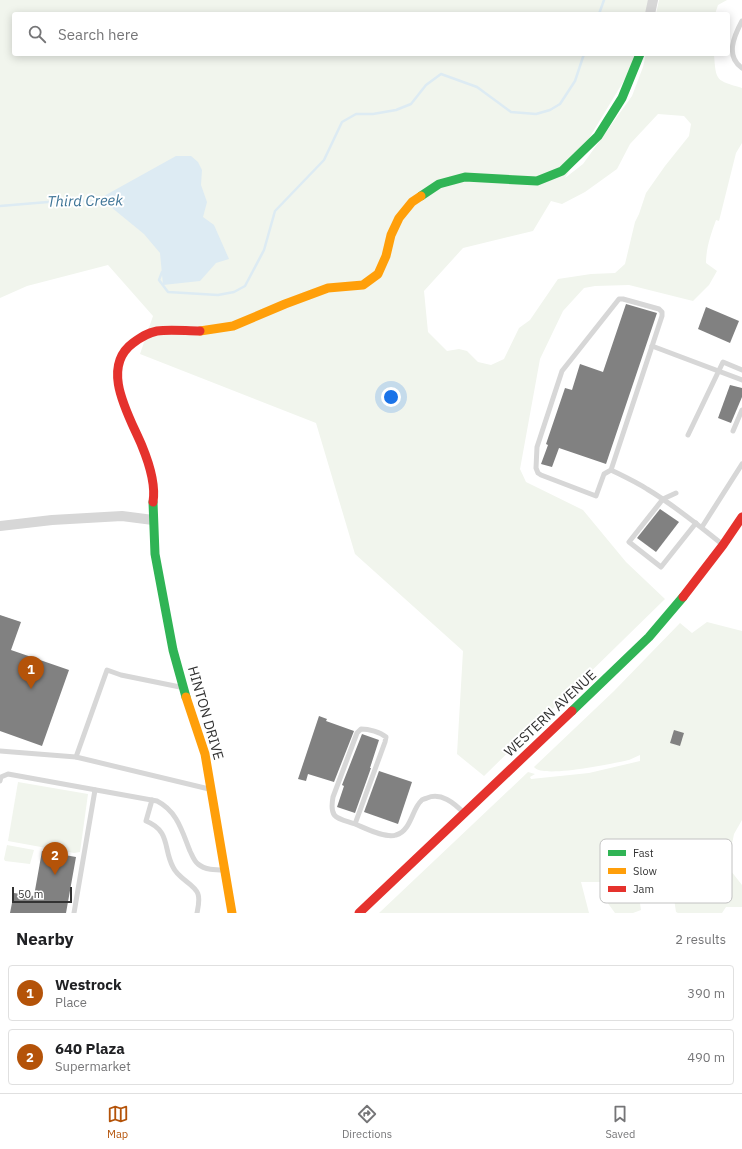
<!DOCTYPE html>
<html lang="en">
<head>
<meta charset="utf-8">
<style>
  body { margin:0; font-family:"IBM Plex Sans",sans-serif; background:#f6f6f6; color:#202124 }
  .scale { position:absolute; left:12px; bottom:10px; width:60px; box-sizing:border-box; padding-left:4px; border:2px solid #333; border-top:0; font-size:11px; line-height:14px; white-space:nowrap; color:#333; -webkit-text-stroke:3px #fff; paint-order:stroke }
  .you { position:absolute; left:391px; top:397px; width:14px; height:14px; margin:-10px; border:3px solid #fff; border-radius:50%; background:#1a73e8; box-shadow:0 0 0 6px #1a73e833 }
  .badge { display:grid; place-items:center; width:26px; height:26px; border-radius:50%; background:#b45309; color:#fff; font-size:13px; font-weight:700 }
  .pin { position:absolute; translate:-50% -33px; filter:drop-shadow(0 1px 2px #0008) }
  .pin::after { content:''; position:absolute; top:21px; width:14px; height:12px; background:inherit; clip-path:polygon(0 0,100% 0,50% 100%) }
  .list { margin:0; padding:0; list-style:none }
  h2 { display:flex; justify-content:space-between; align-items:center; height:52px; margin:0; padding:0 16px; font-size:17px }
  h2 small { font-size:13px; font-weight:400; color:#757577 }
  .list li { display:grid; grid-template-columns:26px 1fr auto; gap:12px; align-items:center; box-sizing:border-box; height:56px; margin:0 8px 8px; padding:0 8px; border:1px solid #e0e0e0; border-radius:4px }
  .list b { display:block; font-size:15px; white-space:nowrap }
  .list p { margin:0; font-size:13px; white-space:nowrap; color:#757577 }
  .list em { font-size:13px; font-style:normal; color:#757577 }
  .icon { flex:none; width:22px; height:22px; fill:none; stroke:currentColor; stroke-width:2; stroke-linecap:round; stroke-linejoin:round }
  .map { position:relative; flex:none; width:742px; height:913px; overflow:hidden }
  .search { position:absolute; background:#fff; box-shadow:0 2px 10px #0003; left:12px; right:12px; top:12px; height:44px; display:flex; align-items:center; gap:10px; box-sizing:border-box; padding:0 14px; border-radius:4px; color:#757577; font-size:15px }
  .sheet { height:180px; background:#fff }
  nav { display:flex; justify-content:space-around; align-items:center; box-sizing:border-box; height:56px; border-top:1px solid #e0e0e0; background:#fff; font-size:11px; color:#757577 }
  nav a { display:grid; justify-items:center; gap:2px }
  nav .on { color:#b45309 }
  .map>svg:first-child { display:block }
  .green { fill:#f1f5ed; fill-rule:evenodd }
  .water { fill:#ddebf3 }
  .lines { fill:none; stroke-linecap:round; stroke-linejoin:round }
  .stream { stroke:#ddebf3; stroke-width:2.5 }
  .building { fill:#818181 }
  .lane { stroke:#d7d7d7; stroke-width:5 }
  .street { stroke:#d7d7d7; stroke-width:10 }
  .fast { stroke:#30b455; stroke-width:9 }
  .slow { stroke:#ff9f0a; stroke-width:9 }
  .jam { stroke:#e5322d; stroke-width:9 }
  .labels { text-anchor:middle; stroke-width:4; stroke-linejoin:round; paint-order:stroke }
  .street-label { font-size:14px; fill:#333; stroke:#fff }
  .water-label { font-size:15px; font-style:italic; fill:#3f7597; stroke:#fff }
  .key { fill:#fff; stroke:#c2c2c2; stroke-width:1 }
  .key-label { font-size:11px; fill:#333 }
</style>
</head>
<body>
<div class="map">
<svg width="742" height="913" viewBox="0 0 742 913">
  <rect width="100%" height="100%" fill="#fff"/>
  <g class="green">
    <path d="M0 0H653L650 14H14V54H640L565 178 583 164 632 96 643 67 646 54H714C716 82 716 80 742 88V143L736 153 719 221 716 220C711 234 706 248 706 263L717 271 709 285 693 301 629 285 595 286 584 288 563 311 540 359 520 469 526 482 583 510 626 562 665 599 484 776 457 754 463 651 355 554 316 423 140 354 153 316 108 265 27 286 0 298ZM658 114 684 116 691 124 689 136 665 166 646 193 639 214 635 222 625 264 615 273 591 274 558 279 530 320 519 328 504 359 491 365 478 362 467 351 459 349 447 351 428 332 424 291 463 248 533 231 551 201 562 204 585 192 617 169 630 144Z"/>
    <polygon points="659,0 727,0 718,5 715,14 656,14"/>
    <path d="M707 622 742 631V820L734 834 729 859 731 871 742 885V907H726L722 913H678L676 912 671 879 637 882 641 910 633 913H615L607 902V882H581L589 913H379L528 772 535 774 530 777 531 779 589 773 640 761V755L629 760C614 763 542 779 534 767L614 691 680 623 692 633Z"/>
    <polygon points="18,782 88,794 80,852 74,853 8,841"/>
    <polygon points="7,845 34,850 30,864 5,861 4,859"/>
  </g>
  <polygon class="water" points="176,156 191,156 198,162 202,170 201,185 207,202 203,217 214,225 229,259 216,263 200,281 163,285 160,253 144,234 111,207 104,196"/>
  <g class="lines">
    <g class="stream">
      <polyline points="599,14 604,0"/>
      <polyline points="0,206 60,201 109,201"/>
      <polyline points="162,272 159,280 168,292 218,295 234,292 245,286 264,250 275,211 324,160 342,122 356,114 373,114 396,110 411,104 426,85 441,74 477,87 511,112 536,114 550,110 560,104 575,81 584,54"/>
    </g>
  </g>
  <g class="building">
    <polygon points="626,304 657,313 606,464 559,448 552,467 541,464 548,445 546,444 565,388 572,390 580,364 603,372"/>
    <polygon points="706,307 739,321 730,343 698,329"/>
    <polygon points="730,385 742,388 742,397 731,423 718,418"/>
    <polygon points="660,509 679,522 656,552 637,538"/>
    <polygon points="0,615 21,622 11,650 69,670 42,746 0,731"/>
    <polygon points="319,716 327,719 326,721 354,731 334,782 308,774 306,781 298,779"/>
    <polygon points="674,730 684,733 680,746 670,743"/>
    <polygon points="362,734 379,740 370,768 371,768 355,813 337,807 344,786 342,785"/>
    <polygon points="379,771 412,782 398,824 364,812"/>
    <polygon points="42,851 76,857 66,913 10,913 14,893 34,896"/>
  </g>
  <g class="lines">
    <g class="lane">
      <path d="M742 21C734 36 725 56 742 68"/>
      <polyline points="652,346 742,380"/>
      <polyline points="733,431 742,410"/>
      <polyline points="688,435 723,362 742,370"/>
      <path d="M611 470 604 474 596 496 541 475 538 473 536 468 537 447 562 371 619 299H623L659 309 662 312V316L611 470C623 476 636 482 647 489 674 505 698 525 722 544"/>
      <polyline points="676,493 663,499 629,542 661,567 696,523"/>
      <polyline points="702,527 742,464"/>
      <polyline points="180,687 121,675 107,670 76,757 209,789"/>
      <polyline points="0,751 76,757"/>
      <path d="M0 781 1 777 8 774 157 801C177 811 182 831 190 851 192 855 194 861 198 864 205 870 215 870 225 870"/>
      <path d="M152 800 146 821C171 831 163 849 173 867 178 879 195 884 198 894 200 900 198 908 197 913"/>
      <path d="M355 824C337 818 329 819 333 797L357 733 361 729C369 729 380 732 386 737L385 742 355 824C365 828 386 839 396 835 411 831 412 809 421 801 422 799 425 799 427 798 441 792 454 803 464 813"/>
      <polyline points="74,913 95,790"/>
    </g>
    <g class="street">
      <polyline points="650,14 653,0"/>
      <polyline points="0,526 52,520 122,516 153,520"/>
    </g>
    <g class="fast">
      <polyline points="421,196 439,184 465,177 537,181 562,171 598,136 622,98 640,54"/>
      <polyline points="153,502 155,554 173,650 186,697"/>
      <polyline points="572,711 649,637 683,597"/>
    </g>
    <g class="slow">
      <polyline points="200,331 233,326 285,304 328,288 363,285 378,274 386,256 391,235 399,218 412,202 421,196"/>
      <polyline points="186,697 205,754 232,913"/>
    </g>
    <g class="jam">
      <path d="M153 502C156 484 149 463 142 446 130 417 99 368 133 343 141 337 147 333 157 331 170 329 186 331 200 331"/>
      <polyline points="683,597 723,545 742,517"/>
      <polyline points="359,913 572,711"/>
    </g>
  </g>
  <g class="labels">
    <g class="street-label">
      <text transform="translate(206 713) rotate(74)" y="5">HINTON DRIVE</text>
      <text transform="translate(550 713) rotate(-43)" y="5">WESTERN AVENUE</text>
    </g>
    <g class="water-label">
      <text transform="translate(85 201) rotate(-1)" y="5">Third Creek</text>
    </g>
  </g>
  <rect x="600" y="839" width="132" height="64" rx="6" class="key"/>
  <rect x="608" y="850" width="18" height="6" fill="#30b455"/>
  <rect x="608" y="868" width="18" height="6" fill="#ff9f0a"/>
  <rect x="608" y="886" width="18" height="6" fill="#e5322d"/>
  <g class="key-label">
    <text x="633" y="857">Fast</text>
    <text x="633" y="875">Slow</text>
    <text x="633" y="893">Jam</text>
  </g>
</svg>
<div class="scale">50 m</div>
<div class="you"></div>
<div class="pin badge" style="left:31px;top:689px">1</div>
<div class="pin badge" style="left:55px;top:875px">2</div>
<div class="search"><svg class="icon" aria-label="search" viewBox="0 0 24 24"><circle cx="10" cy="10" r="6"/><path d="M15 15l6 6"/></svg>Search here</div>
</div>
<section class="sheet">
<h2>Nearby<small>2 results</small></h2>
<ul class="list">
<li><span class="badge">1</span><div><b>Westrock</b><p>Place</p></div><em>390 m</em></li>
<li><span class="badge">2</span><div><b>640 Plaza</b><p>Supermarket</p></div><em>490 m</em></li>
</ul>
</section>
<nav>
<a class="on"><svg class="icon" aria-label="map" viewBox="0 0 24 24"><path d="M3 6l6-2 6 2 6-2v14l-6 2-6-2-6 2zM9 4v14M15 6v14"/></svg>Map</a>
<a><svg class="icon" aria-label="directions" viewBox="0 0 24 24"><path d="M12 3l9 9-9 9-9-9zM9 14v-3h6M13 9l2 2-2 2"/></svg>Directions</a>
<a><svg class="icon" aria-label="saved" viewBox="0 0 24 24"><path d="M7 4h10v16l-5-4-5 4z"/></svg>Saved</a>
</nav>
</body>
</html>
